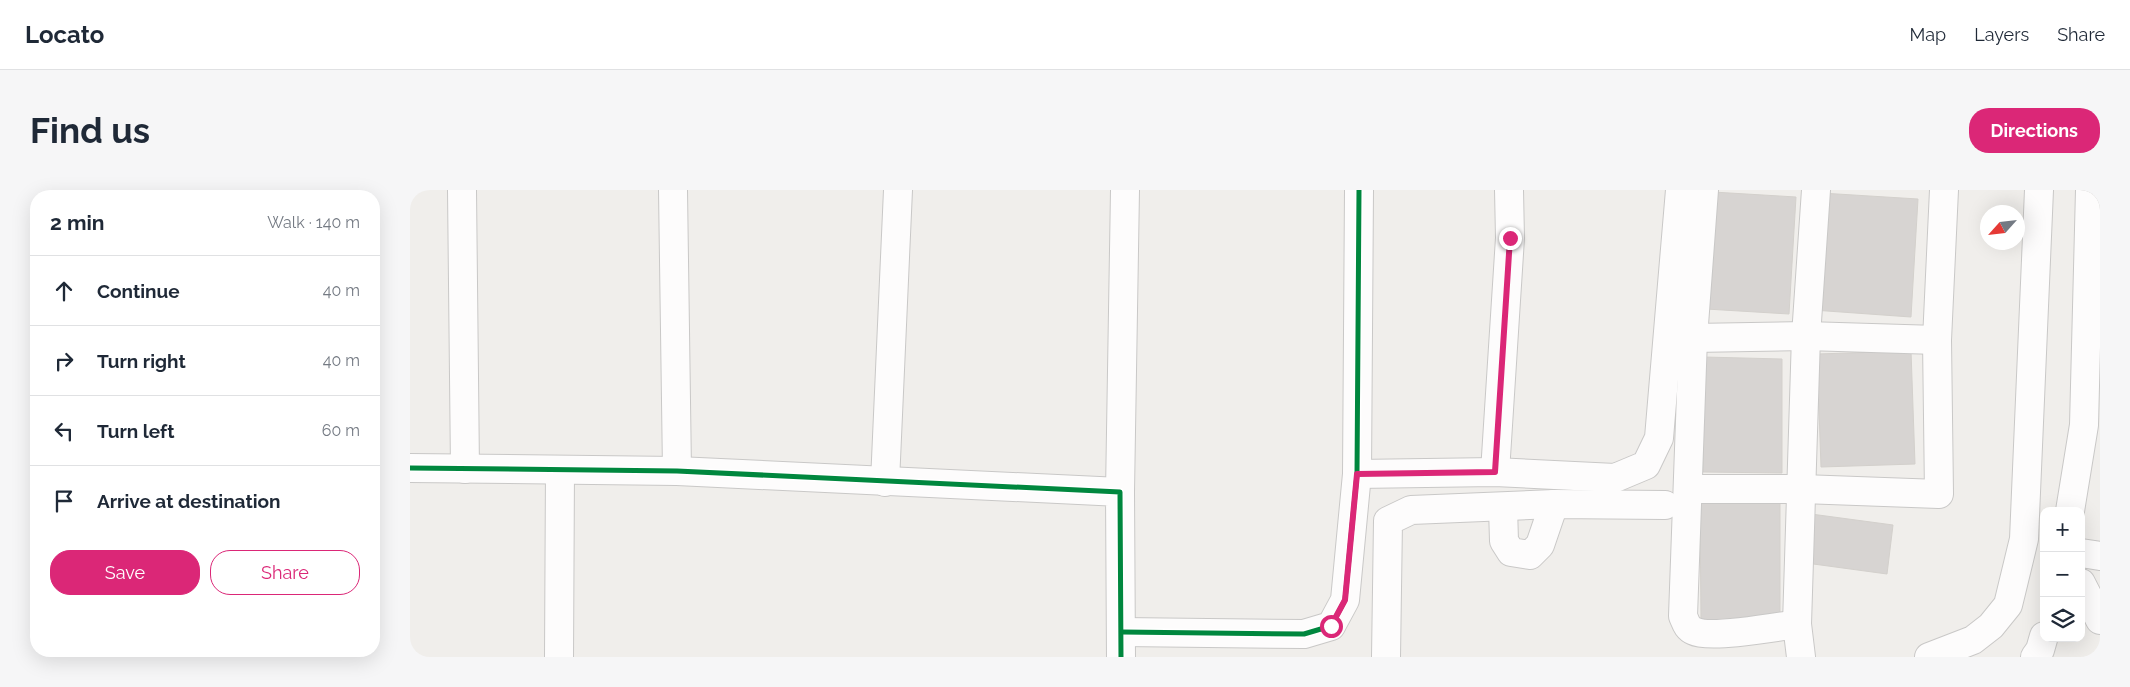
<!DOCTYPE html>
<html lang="en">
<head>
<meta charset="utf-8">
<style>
  body { margin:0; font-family:Raleway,sans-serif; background:#f6f6f7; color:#1f2937 }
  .controls { position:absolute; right:15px; bottom:15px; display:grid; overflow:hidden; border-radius:10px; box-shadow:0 5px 20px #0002 }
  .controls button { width:45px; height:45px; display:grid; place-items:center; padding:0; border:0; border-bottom:1px solid #e0e1e3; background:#fff; color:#1f2937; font:25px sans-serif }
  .compass { position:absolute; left:1570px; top:15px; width:45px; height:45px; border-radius:50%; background:#fff; box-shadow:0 5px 20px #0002; rotate:243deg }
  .stop { position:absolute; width:15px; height:15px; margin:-11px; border:4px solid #db2777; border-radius:50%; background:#fff }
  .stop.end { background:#db2777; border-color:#fff; box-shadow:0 1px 5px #0008 }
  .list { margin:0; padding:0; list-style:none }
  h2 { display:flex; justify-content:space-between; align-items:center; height:65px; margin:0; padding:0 20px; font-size:21px }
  h2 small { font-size:16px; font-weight:400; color:#747a83 }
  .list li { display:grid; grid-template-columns:32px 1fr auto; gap:15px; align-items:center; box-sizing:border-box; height:70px; padding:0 20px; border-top:1px solid #e0e1e3 }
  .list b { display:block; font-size:19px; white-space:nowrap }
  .list em { font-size:16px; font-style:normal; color:#747a83 }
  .actions { display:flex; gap:10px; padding:15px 20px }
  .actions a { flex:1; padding:11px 0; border:1px solid #db2777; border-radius:20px; text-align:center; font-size:18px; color:#db2777 }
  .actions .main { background:#db2777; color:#fff }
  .icon { flex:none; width:28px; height:28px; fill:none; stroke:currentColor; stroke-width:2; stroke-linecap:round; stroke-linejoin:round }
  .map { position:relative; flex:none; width:1690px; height:467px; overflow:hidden; border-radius:20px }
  header { display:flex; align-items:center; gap:30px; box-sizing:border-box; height:70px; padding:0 25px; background:#fff; border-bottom:1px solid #e0e1e3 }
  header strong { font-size:24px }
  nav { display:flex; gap:28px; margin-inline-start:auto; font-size:18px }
  .intro { display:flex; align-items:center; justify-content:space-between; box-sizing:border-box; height:120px; padding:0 30px }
  h1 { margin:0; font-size:35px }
  .button { padding:12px 22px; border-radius:20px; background:#db2777; color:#fff; font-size:18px; font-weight:700 }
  main { display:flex; gap:30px; padding:0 30px }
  aside { flex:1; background:#fff; border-radius:20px; box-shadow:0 5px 20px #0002 }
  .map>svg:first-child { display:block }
  .building { fill:#d7d4d2; stroke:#d3d0cc }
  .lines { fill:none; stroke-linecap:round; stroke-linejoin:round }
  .minor-casing { stroke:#c9c8c7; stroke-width:30 }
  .minor { stroke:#fdfcfc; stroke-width:28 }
  .cycleway-casing { stroke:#fff; stroke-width:8 }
  .cycleway { stroke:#00873e; stroke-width:5 }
  .route { stroke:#db2777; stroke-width:6 }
</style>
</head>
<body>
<header>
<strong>Locato</strong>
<nav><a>Map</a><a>Layers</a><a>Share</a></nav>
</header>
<div class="intro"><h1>Find us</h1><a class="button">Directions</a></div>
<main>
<aside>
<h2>2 min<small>Walk · 140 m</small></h2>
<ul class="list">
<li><svg class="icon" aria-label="ahead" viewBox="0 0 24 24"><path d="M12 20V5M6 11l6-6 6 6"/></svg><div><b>Continue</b></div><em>40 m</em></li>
<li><svg class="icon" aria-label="right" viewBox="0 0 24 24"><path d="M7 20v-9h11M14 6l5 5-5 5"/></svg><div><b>Turn right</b></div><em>40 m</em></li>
<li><svg class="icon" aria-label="left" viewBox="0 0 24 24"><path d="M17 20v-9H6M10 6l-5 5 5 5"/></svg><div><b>Turn left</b></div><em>60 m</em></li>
<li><svg class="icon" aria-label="arrive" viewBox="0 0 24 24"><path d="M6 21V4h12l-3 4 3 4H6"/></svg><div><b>Arrive at destination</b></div></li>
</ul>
<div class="actions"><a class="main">Save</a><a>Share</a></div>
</aside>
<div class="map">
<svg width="1690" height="467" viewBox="0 0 1690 467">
  <rect width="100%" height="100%" fill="#f0eeeb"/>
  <g class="building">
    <polygon points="1303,2 1386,7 1379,124 1296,119"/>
    <polygon points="1411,3 1508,9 1501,127 1403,120"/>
    <polygon points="1501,161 1505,274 1411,277 1407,164"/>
    <polygon points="1294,167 1372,169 1372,283 1293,282"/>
    <polygon points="1370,311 1370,432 1291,432 1290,312"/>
    <polygon points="1401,324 1483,335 1477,384 1396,373"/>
  </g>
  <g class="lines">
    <defs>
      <g id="minor">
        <polyline points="52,0 55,279"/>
        <polyline points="263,0 267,281"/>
        <path d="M1294 0 1283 148 1273 426C1276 433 1277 438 1284 441 1299 449 1367 437 1387 434"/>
        <polyline points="1283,148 1396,146 1527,150"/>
        <polyline points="0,278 267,281 710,302 711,467"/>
        <polyline points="1085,282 1100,48 1099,0"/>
        <polyline points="947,284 1085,282 1205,288 1236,275 1249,248 1270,0"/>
        <polyline points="475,292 488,0"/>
        <polyline points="1279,299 1392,299 1529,304 1527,150 1534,0"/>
        <polyline points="710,302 715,0"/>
        <polyline points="1093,317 1094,351 1101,362 1120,365 1130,355 1144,314"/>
        <polyline points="1660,321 1674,235 1680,0"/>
        <polyline points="1671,363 1690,366"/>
        <polyline points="1671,393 1690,430"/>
        <polyline points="712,442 894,444 921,436 935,410 947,284 949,0"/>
        <polyline points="149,467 150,280"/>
        <polyline points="976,467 978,331 1001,320 1144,314 1255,315"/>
        <polyline points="1391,467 1387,434 1396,146 1406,0"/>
        <polyline points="1519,467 1563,450 1581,436 1598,415 1614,349 1629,0"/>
        <polyline points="1625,467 1630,460 1634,446"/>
      </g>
    </defs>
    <use href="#minor" class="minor-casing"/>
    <use href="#minor" class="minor"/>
    <defs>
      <g id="cycleway">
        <polyline points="0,278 267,281 710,302 711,467"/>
        <polyline points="712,442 894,444 921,436 935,410 947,284 949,0"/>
      </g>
    </defs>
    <use href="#cycleway" class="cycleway-casing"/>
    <use href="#cycleway" class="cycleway"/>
  </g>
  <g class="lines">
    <polyline class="route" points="921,436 935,410 947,284 1085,282 1100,48"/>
  </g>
</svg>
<div class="controls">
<button>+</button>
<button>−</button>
<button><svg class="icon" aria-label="layers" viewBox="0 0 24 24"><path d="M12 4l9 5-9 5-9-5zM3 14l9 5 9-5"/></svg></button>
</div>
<svg class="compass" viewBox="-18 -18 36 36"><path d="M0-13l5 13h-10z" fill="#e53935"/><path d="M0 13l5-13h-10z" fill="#747a83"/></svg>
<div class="stop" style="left:921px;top:436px"></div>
<div class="stop end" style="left:1100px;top:48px"></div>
</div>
</main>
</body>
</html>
